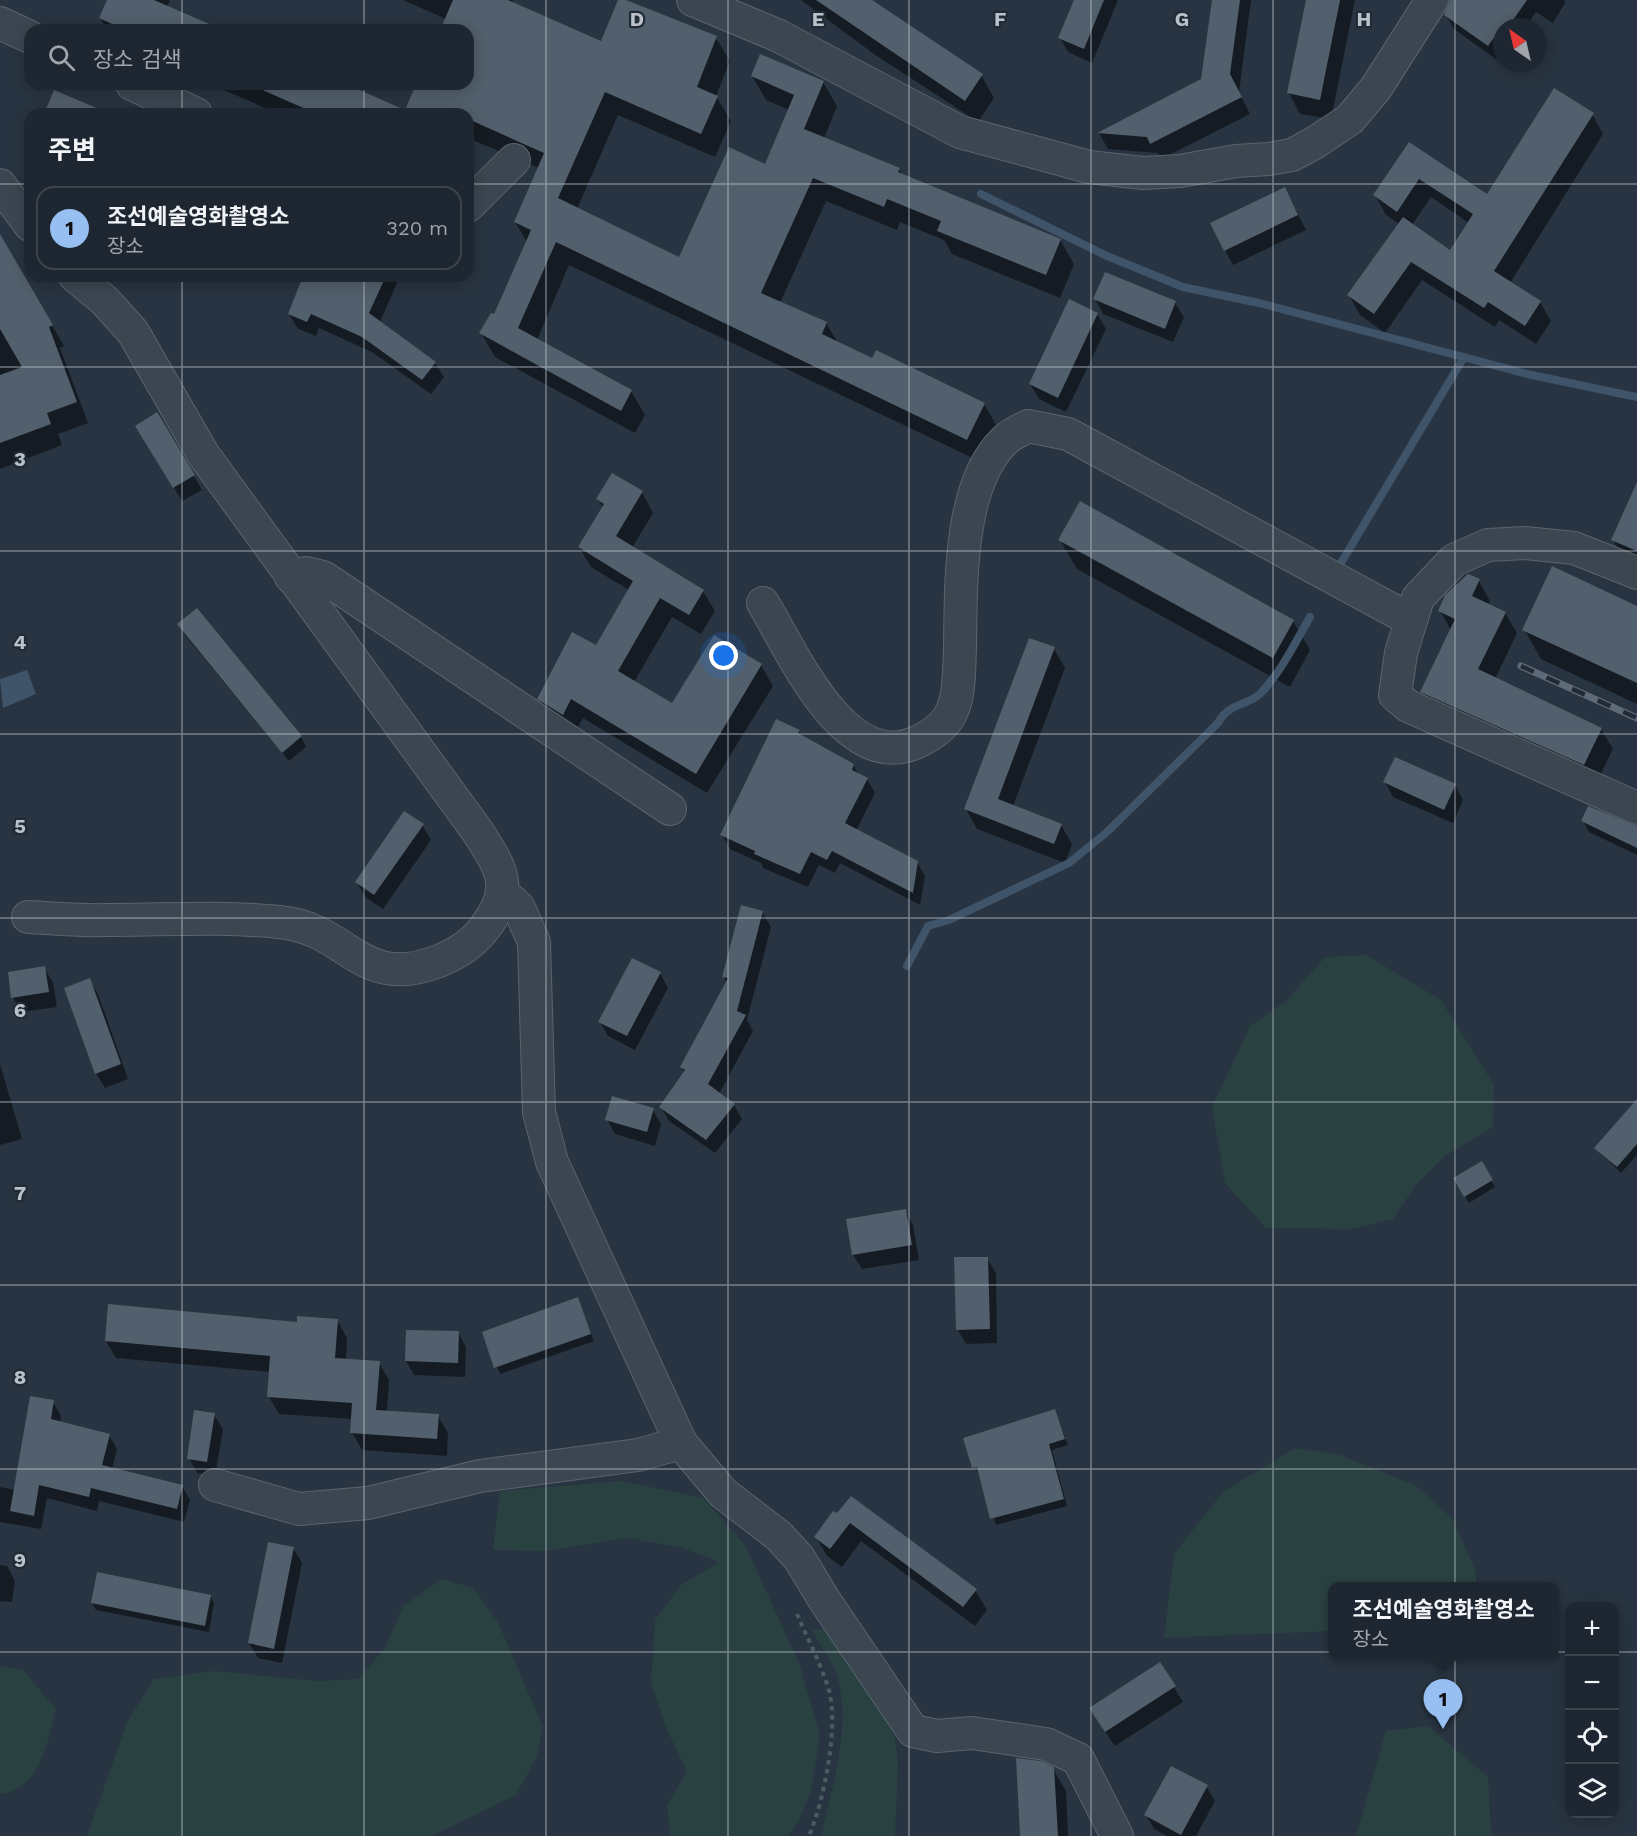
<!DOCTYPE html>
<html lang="ko">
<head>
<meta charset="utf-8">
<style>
  body { margin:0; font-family:"Work Sans","Noto Sans KR",sans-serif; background:#262f39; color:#f1f3f6 }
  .controls { position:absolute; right:18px; bottom:18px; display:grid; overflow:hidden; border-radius:12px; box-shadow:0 3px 15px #0003 }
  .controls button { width:54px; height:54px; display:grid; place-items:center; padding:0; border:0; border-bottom:2px solid #3c444d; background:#1e2731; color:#f1f3f6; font:30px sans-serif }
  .compass { position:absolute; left:1493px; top:18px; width:54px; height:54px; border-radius:50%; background:#1e2731; box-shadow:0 3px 15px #0003; rotate:326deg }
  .you { position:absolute; left:724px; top:656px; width:21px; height:21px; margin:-15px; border:4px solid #fff; border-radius:50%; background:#1a73e8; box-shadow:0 0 0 9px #1a73e833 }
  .badge { display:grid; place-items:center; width:39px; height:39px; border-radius:50%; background:#97bff2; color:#111; font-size:20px; font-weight:700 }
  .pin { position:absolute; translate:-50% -50px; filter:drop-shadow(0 2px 3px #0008) }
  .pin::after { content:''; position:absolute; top:32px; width:21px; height:18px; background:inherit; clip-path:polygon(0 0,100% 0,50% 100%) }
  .popup { position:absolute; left:1328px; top:1582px; width:231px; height:78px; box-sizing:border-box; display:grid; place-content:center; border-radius:12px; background:#1e2731; filter:drop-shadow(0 2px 4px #0005); font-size:20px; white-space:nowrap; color:#a1a5ab }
  .popup b { font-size:22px; color:#f1f3f6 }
  .popup::after { content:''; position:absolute; left:50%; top:100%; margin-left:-12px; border:12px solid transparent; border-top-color:#1e2731 }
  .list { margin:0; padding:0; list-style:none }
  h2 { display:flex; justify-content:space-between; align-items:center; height:78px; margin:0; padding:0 24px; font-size:26px }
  h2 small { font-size:20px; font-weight:400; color:#a1a5ab }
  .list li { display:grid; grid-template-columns:39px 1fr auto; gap:18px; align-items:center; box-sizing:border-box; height:84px; margin:0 12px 12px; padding:0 12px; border:2px solid #3c444d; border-radius:18px }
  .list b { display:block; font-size:22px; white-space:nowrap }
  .list p { margin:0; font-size:20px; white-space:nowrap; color:#a1a5ab }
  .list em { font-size:20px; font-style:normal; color:#a1a5ab }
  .icon { flex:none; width:33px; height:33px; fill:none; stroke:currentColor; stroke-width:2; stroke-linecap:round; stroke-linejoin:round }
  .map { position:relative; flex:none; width:1637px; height:1836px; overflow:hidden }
  .search { position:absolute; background:#1e2731; box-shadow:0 3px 15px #0003; left:24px; top:24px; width:450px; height:66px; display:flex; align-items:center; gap:15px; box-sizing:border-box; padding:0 21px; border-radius:18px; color:#a1a5ab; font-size:22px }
  .panel { position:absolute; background:#1e2731; box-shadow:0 3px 15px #0003; left:24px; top:108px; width:450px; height:174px; border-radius:18px }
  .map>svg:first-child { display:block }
  .green { fill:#2a4142 }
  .water { fill:#3f5369 }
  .shadow { fill:#0007; fill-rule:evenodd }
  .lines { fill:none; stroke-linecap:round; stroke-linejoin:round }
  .stream { stroke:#3f5369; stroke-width:8 }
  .building { fill:#525f6c }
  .minor-casing { stroke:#5a646e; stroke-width:34 }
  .path { stroke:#495d5f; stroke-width:4; stroke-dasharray:4.5 4.5; stroke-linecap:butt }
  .minor { stroke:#3c4651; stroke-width:32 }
  .rail-casing { stroke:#5f6a78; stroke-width:7 }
  .rail { stroke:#212b36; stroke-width:4.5; stroke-dasharray:14; stroke-linecap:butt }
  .grid { fill:none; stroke:#b9c1cb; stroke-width:1.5; stroke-opacity:0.55 }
  .grid-label { font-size:20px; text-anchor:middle; font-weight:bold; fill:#b9c1cb; stroke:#212b36; stroke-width:4.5; stroke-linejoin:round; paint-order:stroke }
</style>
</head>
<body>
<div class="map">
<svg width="1637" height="1836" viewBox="0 0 1637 1836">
  <rect width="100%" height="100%" fill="#283441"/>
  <g class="green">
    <polygon points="1366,955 1441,1000 1494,1085 1493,1127 1445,1156 1415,1186 1393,1219 1351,1229 1266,1228 1225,1183 1212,1107 1250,1026 1286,1001 1325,957"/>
    <polygon points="1295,1448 1340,1455 1415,1485 1453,1519 1476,1572 1476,1586 1332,1586 1332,1631 1164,1638 1174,1554 1223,1492"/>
    <polygon points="621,1481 703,1498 745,1545 799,1663 820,1735 811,1792 798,1822 788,1836 670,1836 667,1805 687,1771 667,1730 651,1683 655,1620 681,1585 719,1562 683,1548 628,1538 546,1551 493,1550 500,1491"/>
    <polygon points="442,1579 473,1588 498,1622 543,1727 537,1756 516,1795 432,1836 87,1836 127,1722 154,1679 214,1671 317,1681 358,1679 385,1648 403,1606"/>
    <path d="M834 1629 892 1720 898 1762 895 1836H821C832 1786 851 1730 838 1679 834 1663 820 1645 812 1630Z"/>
    <path d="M0 1666 23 1670 56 1709C47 1742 41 1789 0 1794Z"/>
    <polygon points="1428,1726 1488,1777 1491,1831 1494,1836 1356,1836 1386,1731"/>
  </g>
  <polygon class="water" points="27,670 36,694 3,708 0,679"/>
  <g class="shadow">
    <polygon points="108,0 170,0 167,7 219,30 107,30 100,18"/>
    <polygon points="403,0 512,0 515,5 602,43 619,0 622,0 716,38 730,61 716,96 731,121 715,157 618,115 577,209 680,259 766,166 789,110 766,100 752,76 823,82 837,106 824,138 899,169 903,176 1060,240 1074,264 1060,298 952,254 944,240 900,222 897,230 826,201 780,303 826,323 838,343 873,360 984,404 998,428 981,462 569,265 537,340 631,391 645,415 635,433 495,357 481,333 494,317 527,242 515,222 539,168 468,138 468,114 279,114 210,84 342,84 406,112 418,84 468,84 468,30 442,30 446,19"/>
    <polygon points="801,0 870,0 981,75 994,98 978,122 874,54"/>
    <polygon points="1076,0 1118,0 1092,63 1068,52 1060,38"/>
    <polygon points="1213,0 1251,0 1239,92 1250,114 1161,159 1158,153 1108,149 1099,133 1203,80"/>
    <polygon points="1307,0 1355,0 1331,119 1300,114 1289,93"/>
    <polygon points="1451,0 1564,0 1565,3 1553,23 1536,12 1526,27 1502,27 1502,52 1497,60 1454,29 1446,15"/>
    <path d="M1592 114 1603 134 1510 283 1540 302 1551 321 1536 344 1499 320 1495 327 1422 280 1385 333 1360 315 1349 295 1399 224 1386 215 1375 195 1409 144 1488 196ZM1431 197 1469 223 1450 252 1412 225Z"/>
    <polygon points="1285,189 1306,230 1233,265 1225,250"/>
    <polygon points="0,236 64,346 60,348 88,423 58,434 62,445 0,469"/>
    <polygon points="1106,274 1175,303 1184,317 1173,342 1103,314 1095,299"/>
    <polygon points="305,276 400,276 380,322 435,363 444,377 431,394 372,352 319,328 316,336 298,329 289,314"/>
    <polygon points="1097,314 1106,329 1066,412 1039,399 1030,384"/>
    <polygon points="157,414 202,490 182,501 137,426"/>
    <polygon points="1637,485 1637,567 1626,562 1613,540"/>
    <polygon points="642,492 653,513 632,548 703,591 715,611 701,634 672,617 634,682 673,705 714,637 761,665 773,686 707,793 583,718 574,734 551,719 539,699 597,647 629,590 591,567 579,547 603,508 598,499"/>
    <polygon points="1060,540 1293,621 1310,650 1290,687 1077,569"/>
    <polygon points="1479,581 1490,601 1488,605 1505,613 1517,633 1495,679 1601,729 1613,749 1596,784 1434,712 1422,692 1451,630 1440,611"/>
    <polygon points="1637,607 1637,704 1541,659 1524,629"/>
    <polygon points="197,610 301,737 306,747 289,761 184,634 179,625"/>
    <polygon points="1054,649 1065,668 1013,806 1061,825 1072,844 1065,863 977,829 966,809"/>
    <polygon points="799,731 802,737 853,765 859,775 867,779 875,793 856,831 917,862 925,876 920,905 840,863 835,873 819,865 808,887 763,868 761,863 730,849 722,835"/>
    <polygon points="1385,782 1455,785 1463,800 1453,823 1393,797"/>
    <polygon points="1583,821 1637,826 1637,855 1589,832"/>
    <polygon points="422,825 431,840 383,909 365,897 357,882"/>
    <polygon points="762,912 771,927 747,1020 753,1031 719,1094 734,1105 742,1119 715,1153 669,1121 661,1107 685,1073 681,1067 727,983 724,977"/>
    <polygon points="44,968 53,982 57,1007 21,1012 13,998"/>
    <polygon points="660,973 668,988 635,1050 608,1036 600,1022"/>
    <polygon points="89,980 98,994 128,1079 105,1088 96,1073"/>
    <polygon points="0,1064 22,1139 0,1145"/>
    <polygon points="1637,1101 1637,1155 1621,1173 1596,1148"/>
    <polygon points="653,1110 661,1124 655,1146 615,1134 607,1119"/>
    <polygon points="1481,1163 1495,1187 1469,1203 1455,1179"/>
    <polygon points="905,1210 913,1225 919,1260 862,1269 853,1255"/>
    <polygon points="987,1258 996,1273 997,1343 966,1344 958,1330"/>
    <polygon points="577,1299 594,1341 500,1374 483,1333"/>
    <polygon points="337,1320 347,1338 346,1360 379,1363 389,1380 387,1412 438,1416 448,1433 447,1456 362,1450 352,1433 353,1419 279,1414 269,1397 271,1372 116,1358 106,1341"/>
    <polygon points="458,1332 466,1347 465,1377 414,1375 406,1361"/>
    <polygon points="53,1402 61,1416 60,1423 109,1435 117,1449 112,1469 182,1486 190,1500 184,1522 99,1501 97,1511 47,1498 41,1529 0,1522 0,1487 15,1490"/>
    <polygon points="1055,1411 1068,1445 1052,1450 1067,1506 996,1525 980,1473 975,1469 984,1466"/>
    <polygon points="214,1415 223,1429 215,1476 197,1473 189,1458"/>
    <polygon points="834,1513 975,1590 987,1610 975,1626 861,1541 842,1567 827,1556 816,1537"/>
    <polygon points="293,1548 302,1563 282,1663 258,1658 249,1643"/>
    <polygon points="0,1565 7,1566 15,1581 12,1602 0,1601"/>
    <polygon points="210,1596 214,1603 209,1632 96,1610 92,1603"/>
    <polygon points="1160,1664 1183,1702 1115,1746 1099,1723"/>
    <polygon points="1053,1769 1066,1791 1068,1836 1021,1836"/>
    <polygon points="1206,1786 1215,1801 1196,1836 1167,1836 1154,1829 1146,1815"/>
  </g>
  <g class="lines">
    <g class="stream">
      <polyline points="981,194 1107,256 1183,287 1259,303 1527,374 1637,397"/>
      <polyline points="1341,563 1464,357"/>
      <path d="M907 966 928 926 949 920 1069 863 1106 833 1218 723C1230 701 1248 707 1262 692 1282 670 1295 643 1310 617"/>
    </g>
  </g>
  <g class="building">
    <polygon points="107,0 154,0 223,30 125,30 99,18"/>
    <polygon points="453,0 508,0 601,41 618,0 626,0 717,36 697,87 718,96 701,134 605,92 558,198 679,257 729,147 765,164 794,95 751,76 760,54 824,81 804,129 900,168 898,172 1061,239 1046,275 937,231 941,221 887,199 884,207 813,178 761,293 827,322 822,334 872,358 876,350 985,403 967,440 556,242 518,328 632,390 621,411 479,333 491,313 494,314 531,230 514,222 544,153 468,119 468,114 450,111 449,114 317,114 249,84 346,84 405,110 416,84 468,84 468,30 440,30"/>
    <polygon points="816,0 872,0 983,74 965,101"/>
    <polygon points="1074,0 1104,0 1084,49 1058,38"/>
    <polygon points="1212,0 1240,0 1230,74 1242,97 1150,144 1147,137 1097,133 1201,79"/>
    <polygon points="1306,0 1340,0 1320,100 1287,93"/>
    <polygon points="1450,0 1527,0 1508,27 1502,27 1501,38 1496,35 1488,46 1444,15"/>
    <polygon points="1554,88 1594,113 1494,271 1541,301 1525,326 1488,302 1484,308 1411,262 1374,314 1347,295 1403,217 1450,250 1473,214 1419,179 1397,212 1373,195 1409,142 1487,194"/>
    <polygon points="54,90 111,114 44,114"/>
    <polygon points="1285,187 1298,215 1224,251 1210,223"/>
    <polygon points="0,234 53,325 49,327 77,402 47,413 51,424 0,443 0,375 22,367 0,329"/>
    <polygon points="1105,272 1176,301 1165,329 1093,299"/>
    <polygon points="303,276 386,276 369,313 436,362 422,380 362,337 311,314 307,322 288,314"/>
    <polygon points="1069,299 1098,313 1058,398 1029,384"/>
    <polygon points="157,412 195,475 173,488 135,426"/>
    <polygon points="612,473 643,491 616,536 704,590 689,615 660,598 618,671 672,703 714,635 762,664 696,774 571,699 563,715 537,699 572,632 596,645 633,581 578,547 604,504 596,499"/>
    <polygon points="1637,482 1637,551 1611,540"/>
    <polygon points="1080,501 1294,620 1273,658 1058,540"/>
    <polygon points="1552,566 1637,606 1637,683 1522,630"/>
    <polygon points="1468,574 1480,579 1472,596 1506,612 1478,669 1602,728 1584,765 1420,692 1455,619 1438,611 1445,595"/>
    <polygon points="197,608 302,736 282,753 177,624"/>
    <polygon points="1029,638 1055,647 998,799 1062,824 1054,844 964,809"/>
    <polygon points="776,719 800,730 798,733 854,764 852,770 868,778 845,823 918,861 913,893 832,851 827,860 811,852 800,874 754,854 755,851 720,835"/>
    <polygon points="1395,757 1456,784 1444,810 1383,782"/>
    <polygon points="1588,806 1637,826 1637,848 1581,821"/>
    <polygon points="404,811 424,824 374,895 355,882"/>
    <polygon points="741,905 763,911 737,1011 746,1015 708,1084 735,1104 706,1140 659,1107 685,1070 680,1067 728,978 722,977"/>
    <polygon points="632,958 661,972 627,1036 598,1022"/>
    <polygon points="45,966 49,992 11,998 8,972"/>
    <polygon points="90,978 121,1064 95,1074 64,988"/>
    <polygon points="612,1096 654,1108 647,1132 605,1120"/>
    <polygon points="1637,1099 1637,1144 1617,1167 1594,1148"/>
    <polygon points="1482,1161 1493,1180 1464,1197 1453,1178"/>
    <polygon points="906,1209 912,1245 852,1255 846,1219"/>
    <polygon points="954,1257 988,1257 990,1329 956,1330"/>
    <polygon points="578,1297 591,1334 494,1368 482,1332"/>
    <polygon points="108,1304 297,1322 297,1316 338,1319 335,1358 380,1361 376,1410 439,1414 437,1439 350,1433 352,1403 267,1397 270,1356 105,1341"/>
    <polygon points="406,1330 459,1331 458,1363 405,1361"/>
    <polygon points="30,1396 54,1400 51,1419 110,1434 102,1465 183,1485 177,1509 91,1488 89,1497 39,1485 34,1516 10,1511"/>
    <polygon points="1055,1409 1065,1439 1049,1444 1064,1499 990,1519 977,1467 972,1468 963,1438"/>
    <polygon points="194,1410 215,1413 207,1462 187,1459"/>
    <polygon points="851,1496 977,1589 963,1607 850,1523 830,1549 814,1537 833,1511 837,1513"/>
    <polygon points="268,1542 294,1547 274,1649 248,1643"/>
    <polygon points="97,1572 211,1595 205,1626 91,1603"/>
    <polygon points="1160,1662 1176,1686 1105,1732 1089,1708"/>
    <polygon points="1016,1758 1041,1761 1054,1767 1058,1836 1020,1836"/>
    <polygon points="1171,1766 1208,1785 1181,1835 1144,1815"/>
  </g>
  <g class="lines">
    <defs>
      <g id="minor">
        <polyline points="693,0 779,36 960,132 1089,167 1143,173 1180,171 1236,161 1269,159 1292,155 1316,142 1350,119 1376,88 1432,0"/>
        <polyline points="0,23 30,37"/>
        <polyline points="132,84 196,114"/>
        <polyline points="0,185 30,225"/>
        <polyline points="468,206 514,160"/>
        <polyline points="1637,573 1574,548 1525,543 1488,545 1454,560 1418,598 1401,653 1395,695 1408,706 1637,808"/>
        <polyline points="291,577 306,573 323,577 670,809"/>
        <path d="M763 603C792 651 844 773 915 743 931 736 945 727 952 711 960 694 959 667 960 648 961 588 958 484 1005 440 1011 434 1021 430 1028 426L1068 434 1411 620"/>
        <polyline points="502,892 519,908 534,942 539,1112 552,1162 681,1443 723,1493 779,1536 799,1558 825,1601 913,1731 937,1736 972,1733 1046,1744 1078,1759 1117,1836"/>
        <path d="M28 917C54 918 80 921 106 920 164 920 222 916 279 922 349 928 360 992 439 961 459 953 474 943 486 926 515 887 501 869 478 832L203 454 133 332 105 301 75 276"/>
        <polyline points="215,1485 299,1509 368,1503 480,1476 638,1455 681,1443"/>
      </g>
    </defs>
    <use href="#minor" class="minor-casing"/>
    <path class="path" d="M797 1614C807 1638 820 1662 828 1687 840 1724 824 1800 809 1836"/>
    <use href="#minor" class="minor"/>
    <defs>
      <polyline id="rail" points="1521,666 1637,718"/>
    </defs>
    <use href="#rail" class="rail-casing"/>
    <use href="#rail" class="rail"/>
  </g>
  <path class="grid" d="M182 0V30M364 0V30M546 0V1836M728 0V1836M909 0V1836M1091 0V1836M1273 0V1836M1455 0V1836M182 84V114M364 84V114M0 184H30M468 184H1637M182 276V1836M364 276V1836M0 367H1637M0 551H1637M0 734H1637M0 918H1637M0 1102H1637M0 1285H1637M0 1469H1637M0 1652H1570M1614 1652H1637"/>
  <g class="grid-label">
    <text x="637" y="26">D</text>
    <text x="818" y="26">E</text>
    <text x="1000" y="26">F</text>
    <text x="1182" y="26">G</text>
    <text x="1364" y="26">H</text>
    <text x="20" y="466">3</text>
    <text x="20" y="649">4</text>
    <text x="20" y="833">5</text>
    <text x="20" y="1017">6</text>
    <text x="20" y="1200">7</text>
    <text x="20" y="1384">8</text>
    <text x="20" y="1567">9</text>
  </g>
</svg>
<div class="controls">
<button>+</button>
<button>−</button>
<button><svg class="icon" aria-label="locate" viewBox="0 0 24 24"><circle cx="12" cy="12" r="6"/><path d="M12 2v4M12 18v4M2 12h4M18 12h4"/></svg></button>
<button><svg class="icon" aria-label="layers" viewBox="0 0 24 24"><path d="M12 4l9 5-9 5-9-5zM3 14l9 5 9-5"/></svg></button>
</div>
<svg class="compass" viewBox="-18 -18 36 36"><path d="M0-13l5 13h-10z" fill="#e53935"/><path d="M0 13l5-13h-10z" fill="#a1a5ab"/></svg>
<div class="you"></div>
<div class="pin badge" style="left:1443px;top:1729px">1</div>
<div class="popup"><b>조선예술영화촬영소</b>장소</div>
<div class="search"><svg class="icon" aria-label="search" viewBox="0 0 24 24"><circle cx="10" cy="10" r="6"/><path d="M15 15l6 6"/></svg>장소 검색</div>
<section class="panel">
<h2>주변<small></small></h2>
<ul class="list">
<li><span class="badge">1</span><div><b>조선예술영화촬영소</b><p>장소</p></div><em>320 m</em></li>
</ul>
</section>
</div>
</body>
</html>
